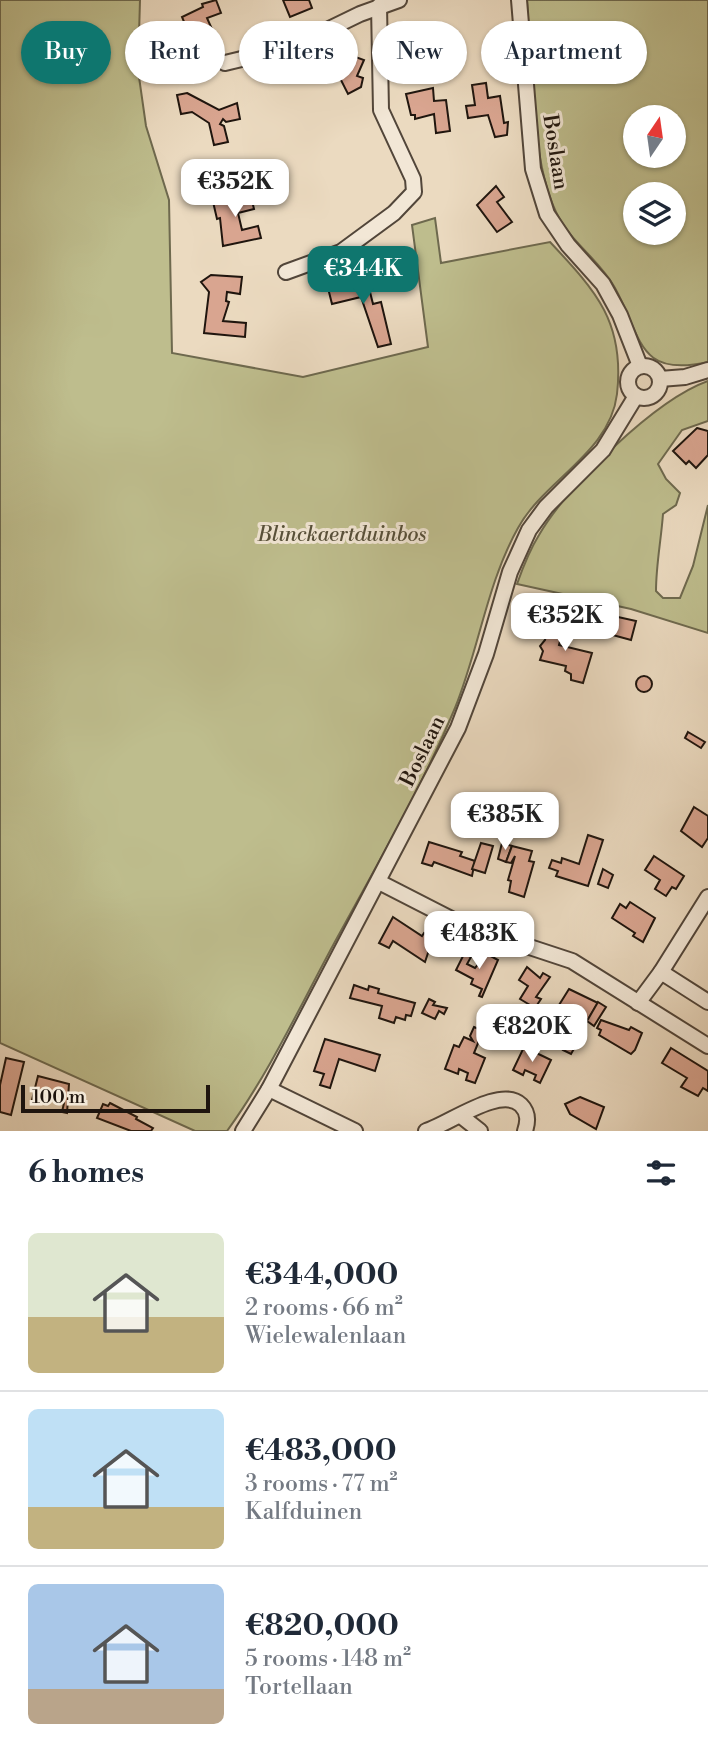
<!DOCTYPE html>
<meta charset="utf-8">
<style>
:root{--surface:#fff;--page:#f2f2f3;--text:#1f2937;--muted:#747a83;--line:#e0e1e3;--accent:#0f766e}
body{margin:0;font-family:"Libre Bodoni",serif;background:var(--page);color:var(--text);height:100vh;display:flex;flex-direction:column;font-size:26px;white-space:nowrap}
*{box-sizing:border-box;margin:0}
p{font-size:23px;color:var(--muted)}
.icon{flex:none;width:38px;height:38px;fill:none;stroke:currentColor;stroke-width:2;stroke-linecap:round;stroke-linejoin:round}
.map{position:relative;height:1131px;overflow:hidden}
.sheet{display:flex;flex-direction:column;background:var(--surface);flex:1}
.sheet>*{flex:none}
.hud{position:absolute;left:21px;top:21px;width:667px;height:63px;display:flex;gap:14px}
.needle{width:46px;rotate:13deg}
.fabs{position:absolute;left:623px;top:105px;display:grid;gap:14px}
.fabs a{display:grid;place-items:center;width:63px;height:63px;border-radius:50%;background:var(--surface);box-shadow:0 2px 5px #0004;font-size:35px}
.scale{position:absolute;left:21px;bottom:18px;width:189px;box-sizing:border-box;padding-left:7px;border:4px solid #1f150e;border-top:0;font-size:19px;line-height:24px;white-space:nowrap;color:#1f150e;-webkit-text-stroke:5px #f2e7d6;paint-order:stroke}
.price{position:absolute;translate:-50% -60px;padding:0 16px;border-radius:14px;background:#fff;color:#222;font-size:23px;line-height:46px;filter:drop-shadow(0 2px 4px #0008)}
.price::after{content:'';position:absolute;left:50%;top:42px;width:21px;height:16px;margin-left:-10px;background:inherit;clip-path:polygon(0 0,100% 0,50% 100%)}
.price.current{background:var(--accent);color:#fff}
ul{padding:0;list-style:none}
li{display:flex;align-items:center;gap:21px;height:175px;padding:0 28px}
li+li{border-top:2px solid var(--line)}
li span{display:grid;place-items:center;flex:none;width:196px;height:140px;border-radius:10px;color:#555}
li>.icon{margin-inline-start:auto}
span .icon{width:84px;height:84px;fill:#fffc;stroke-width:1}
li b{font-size:30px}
h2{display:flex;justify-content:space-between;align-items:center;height:84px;padding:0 28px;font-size:30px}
.tag{padding:0 24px;border-radius:32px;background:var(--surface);box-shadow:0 2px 5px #0004;font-size:24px;line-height:63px}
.tag.current{background:var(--accent);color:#fff}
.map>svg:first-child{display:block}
.green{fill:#bebd8d;stroke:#6e694e;stroke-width:2;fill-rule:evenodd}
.building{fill:#d9a590;stroke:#1f150e;stroke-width:2}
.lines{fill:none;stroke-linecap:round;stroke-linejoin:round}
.minor-casing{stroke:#52463a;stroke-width:18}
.minor{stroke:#f2e7d6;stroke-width:14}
.labels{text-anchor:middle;stroke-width:6;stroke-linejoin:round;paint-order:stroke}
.street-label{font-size:21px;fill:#1f150e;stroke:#f2e7d6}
.park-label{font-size:21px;font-style:italic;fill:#57503a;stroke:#f2e7d6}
</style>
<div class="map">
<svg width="708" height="1131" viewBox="0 0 708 1131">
<rect width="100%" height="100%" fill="#ebdac0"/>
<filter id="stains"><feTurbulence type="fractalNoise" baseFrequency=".00286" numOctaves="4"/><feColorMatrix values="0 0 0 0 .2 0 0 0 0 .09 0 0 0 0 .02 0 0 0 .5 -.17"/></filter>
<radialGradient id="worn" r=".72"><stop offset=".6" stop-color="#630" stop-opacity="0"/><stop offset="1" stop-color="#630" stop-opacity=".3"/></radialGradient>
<g class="green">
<path d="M0,0H140L138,70L146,126L169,200L172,353L303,377L428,347L412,225L435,218L441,263L550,242C597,292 625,323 617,394C610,453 544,480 518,528C487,583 479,649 455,708C422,787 378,863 337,938C302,1002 270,1072 227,1131H195L0,1043Z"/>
<path d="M527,0H708V362C637,378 642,337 615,288C599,259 570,242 556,212C531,161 531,59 527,0ZM635,117H674V156H635ZM635,194H674V233H635Z"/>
<path d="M708,381V421L682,430L658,464L666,479L680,493L676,505L663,514C661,541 656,565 656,591L663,598H680L693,566L708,505V633L631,609L517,584C523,567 529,551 539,535C567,486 655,400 708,381Z"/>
</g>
<g class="building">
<polygon points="216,0 221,13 207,18 216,38 198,46 191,28 187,29 182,17 203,7 202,4"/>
<polygon points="283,0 309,0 312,8 290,17"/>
<polygon points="323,53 348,61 350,55 364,60 357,76 363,78 361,87 348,94 341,80 313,71"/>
<polygon points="486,83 488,98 500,96 504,123 508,122 507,135 495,137 488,115 468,118 466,106 475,105 472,85"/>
<polygon points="433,88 434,101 446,100 450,131 436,133 434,114 415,119 415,115 411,115 406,94"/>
<polygon points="187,93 219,110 237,103 240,119 226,122 223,119 220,124 224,126 228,142 214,145 209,123 192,112 181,114 177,95"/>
<polygon points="248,184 254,209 238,213 242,230 258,226 261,238 223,246 220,218 217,219 211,193 217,192 220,203 245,198 242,186"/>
<polygon points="496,186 504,197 497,202 512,222 497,232 477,205"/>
<polygon points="211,275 242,277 240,294 227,292 226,301 229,302 223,321 246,323 245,337 204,333 209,292 201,282"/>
<polygon points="366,276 373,304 381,302 391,344 378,347 361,297 332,304 328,288 333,287 333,284"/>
<polygon points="697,428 708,431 708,455 696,468 689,461 686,464 673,451"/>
<polygon points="591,611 636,621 631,640 587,628"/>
<polygon points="550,620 568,624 565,638 561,637 559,645 592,653 583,683 571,680 571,674 565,671 566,666 540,660 543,651 540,646 545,640"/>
<circle cx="644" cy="684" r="8"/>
<polygon points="688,732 705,742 701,748 685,738"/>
<polygon points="470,799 489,807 483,827 459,819 465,802 468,804"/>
<polygon points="694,807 708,816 708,838 702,847 681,831"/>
<polygon points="588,835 603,840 588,886 556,876 558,871 549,868 552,860 561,863 562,858 579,864"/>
<polygon points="429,842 462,852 460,856 475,861 472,876 434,862 432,866 422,863"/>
<polygon points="481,843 493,846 485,873 472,869"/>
<polygon points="502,843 512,846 506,862 498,859"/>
<polygon points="512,846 532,851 529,861 534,862 524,897 509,892 511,881 508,880 515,856 511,863 506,862"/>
<polygon points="654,856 684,876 676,889 672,887 666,896 655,889 660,880 645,870"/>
<polygon points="603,869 613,875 608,888 598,884"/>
<polygon points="630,902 655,918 643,942 633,936 635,933 612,918 620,904 626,908"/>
<polygon points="393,917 422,936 424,933 433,938 425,962 393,941 389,948 379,943"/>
<polygon points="464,954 471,957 467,964 475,968 487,954 498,960 482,997 479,996 482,989 471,984 473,979 456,970"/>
<polygon points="527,967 540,978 543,973 550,977 536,997 541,999 535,1008 520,999 528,986 519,980"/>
<polygon points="354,985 368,990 369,986 379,989 378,993 415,1003 411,1016 406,1015 405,1020 396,1017 394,1023 379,1018 382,1006 350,998"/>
<polygon points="569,989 598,1003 580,1033 570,1027 579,1014 559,1005"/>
<polygon points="429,999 435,1002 433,1005 447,1008 444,1014 439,1011 435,1019 422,1013"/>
<polygon points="598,1002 606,1007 594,1026 587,1021"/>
<polygon points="601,1020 629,1030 631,1027 642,1033 635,1050 631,1054 599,1035 601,1030 597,1028"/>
<polygon points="474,1027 483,1031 474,1053 485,1058 475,1083 466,1080 468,1073 459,1069 458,1074 445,1069 454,1045 459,1047 464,1037 473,1041 470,1036"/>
<polygon points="571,1036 579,1040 571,1054 563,1050"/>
<polygon points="325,1039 380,1055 375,1071 339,1059 330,1088 320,1085 324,1074 314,1071"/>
<polygon points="524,1047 551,1060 540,1083 534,1080 536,1075 525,1070 523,1075 513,1070"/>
<polygon points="671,1048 708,1071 708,1091 703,1088 698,1096 681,1087 687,1078 662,1063"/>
<polygon points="6,1058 24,1062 11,1115 0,1112 0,1085"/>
<polygon points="38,1076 69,1084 67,1113 62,1112 64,1103 44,1098 43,1102 32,1100"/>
<polygon points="580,1097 604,1107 596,1129 570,1114 565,1104"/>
<polygon points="110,1103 137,1117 136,1119 153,1128 151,1131 131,1131 97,1118 103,1104 108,1106"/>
</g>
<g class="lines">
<g class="minor-casing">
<g id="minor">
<polyline points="519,0 533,169 547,214 568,245 603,284 620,315 640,366"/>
<polyline points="225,63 292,47 360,14 399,0"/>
<polyline points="286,272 341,252 394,213 414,192 413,179 381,110 379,6"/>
<circle cx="644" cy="382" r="16"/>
<polyline points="660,379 685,377 708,370"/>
<polyline points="379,882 463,925 572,961 708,1046"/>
<polyline points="661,972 708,897"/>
<polyline points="638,1003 661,972 708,1002"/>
<polyline points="269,1089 355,1131"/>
<polyline points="461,1116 480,1131"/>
<polyline points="243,1131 269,1089 458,728 486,654 510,572 529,530 546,507 603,450 636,396"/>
<path d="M426,1131C449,1124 501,1085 521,1105C529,1113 528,1122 525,1131"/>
</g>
</g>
<use href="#minor" class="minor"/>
</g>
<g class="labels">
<g class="street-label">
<text transform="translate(556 152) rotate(81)" y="7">Boslaan</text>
<text transform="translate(422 751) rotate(-64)" y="7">Boslaan</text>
</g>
<g class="park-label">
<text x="342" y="541">Blinckaertduinbos</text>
</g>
</g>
<rect width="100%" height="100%" filter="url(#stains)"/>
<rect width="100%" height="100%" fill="url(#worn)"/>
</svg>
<div class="fabs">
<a><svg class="needle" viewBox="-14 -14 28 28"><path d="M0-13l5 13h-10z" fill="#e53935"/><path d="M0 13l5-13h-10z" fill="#747a83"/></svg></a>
<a><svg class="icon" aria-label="layers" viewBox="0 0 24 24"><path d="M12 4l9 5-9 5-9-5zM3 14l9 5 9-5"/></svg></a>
</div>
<div class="scale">100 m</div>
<b class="price" style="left:235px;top:219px">€352K</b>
<b class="price current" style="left:363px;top:306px">€344K</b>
<b class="price" style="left:565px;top:653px">€352K</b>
<b class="price" style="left:505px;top:852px">€385K</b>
<b class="price" style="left:479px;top:971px">€483K</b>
<b class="price" style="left:532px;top:1064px">€820K</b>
<div class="hud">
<a class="tag current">Buy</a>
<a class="tag">Rent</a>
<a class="tag">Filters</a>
<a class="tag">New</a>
<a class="tag">Apartment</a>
</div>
</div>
<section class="sheet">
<h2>6 homes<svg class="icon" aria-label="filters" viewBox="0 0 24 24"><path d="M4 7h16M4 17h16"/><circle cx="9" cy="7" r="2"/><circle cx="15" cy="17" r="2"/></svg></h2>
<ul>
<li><span style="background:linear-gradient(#dfe7d0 60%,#c2b280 0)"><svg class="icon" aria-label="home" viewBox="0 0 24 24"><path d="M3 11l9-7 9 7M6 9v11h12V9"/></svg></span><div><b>€344,000</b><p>2 rooms · 66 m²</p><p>Wielewalenlaan</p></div></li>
<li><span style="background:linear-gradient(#bfe0f5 70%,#c2b280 0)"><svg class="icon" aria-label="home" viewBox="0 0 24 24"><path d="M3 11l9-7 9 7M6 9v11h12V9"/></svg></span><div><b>€483,000</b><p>3 rooms · 77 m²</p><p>Kalfduinen</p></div></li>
<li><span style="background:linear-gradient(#a9c7e8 75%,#b9a48a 0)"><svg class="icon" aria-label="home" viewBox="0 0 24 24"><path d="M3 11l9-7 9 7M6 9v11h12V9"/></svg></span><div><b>€820,000</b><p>5 rooms · 148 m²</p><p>Tortellaan</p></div></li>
</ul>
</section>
